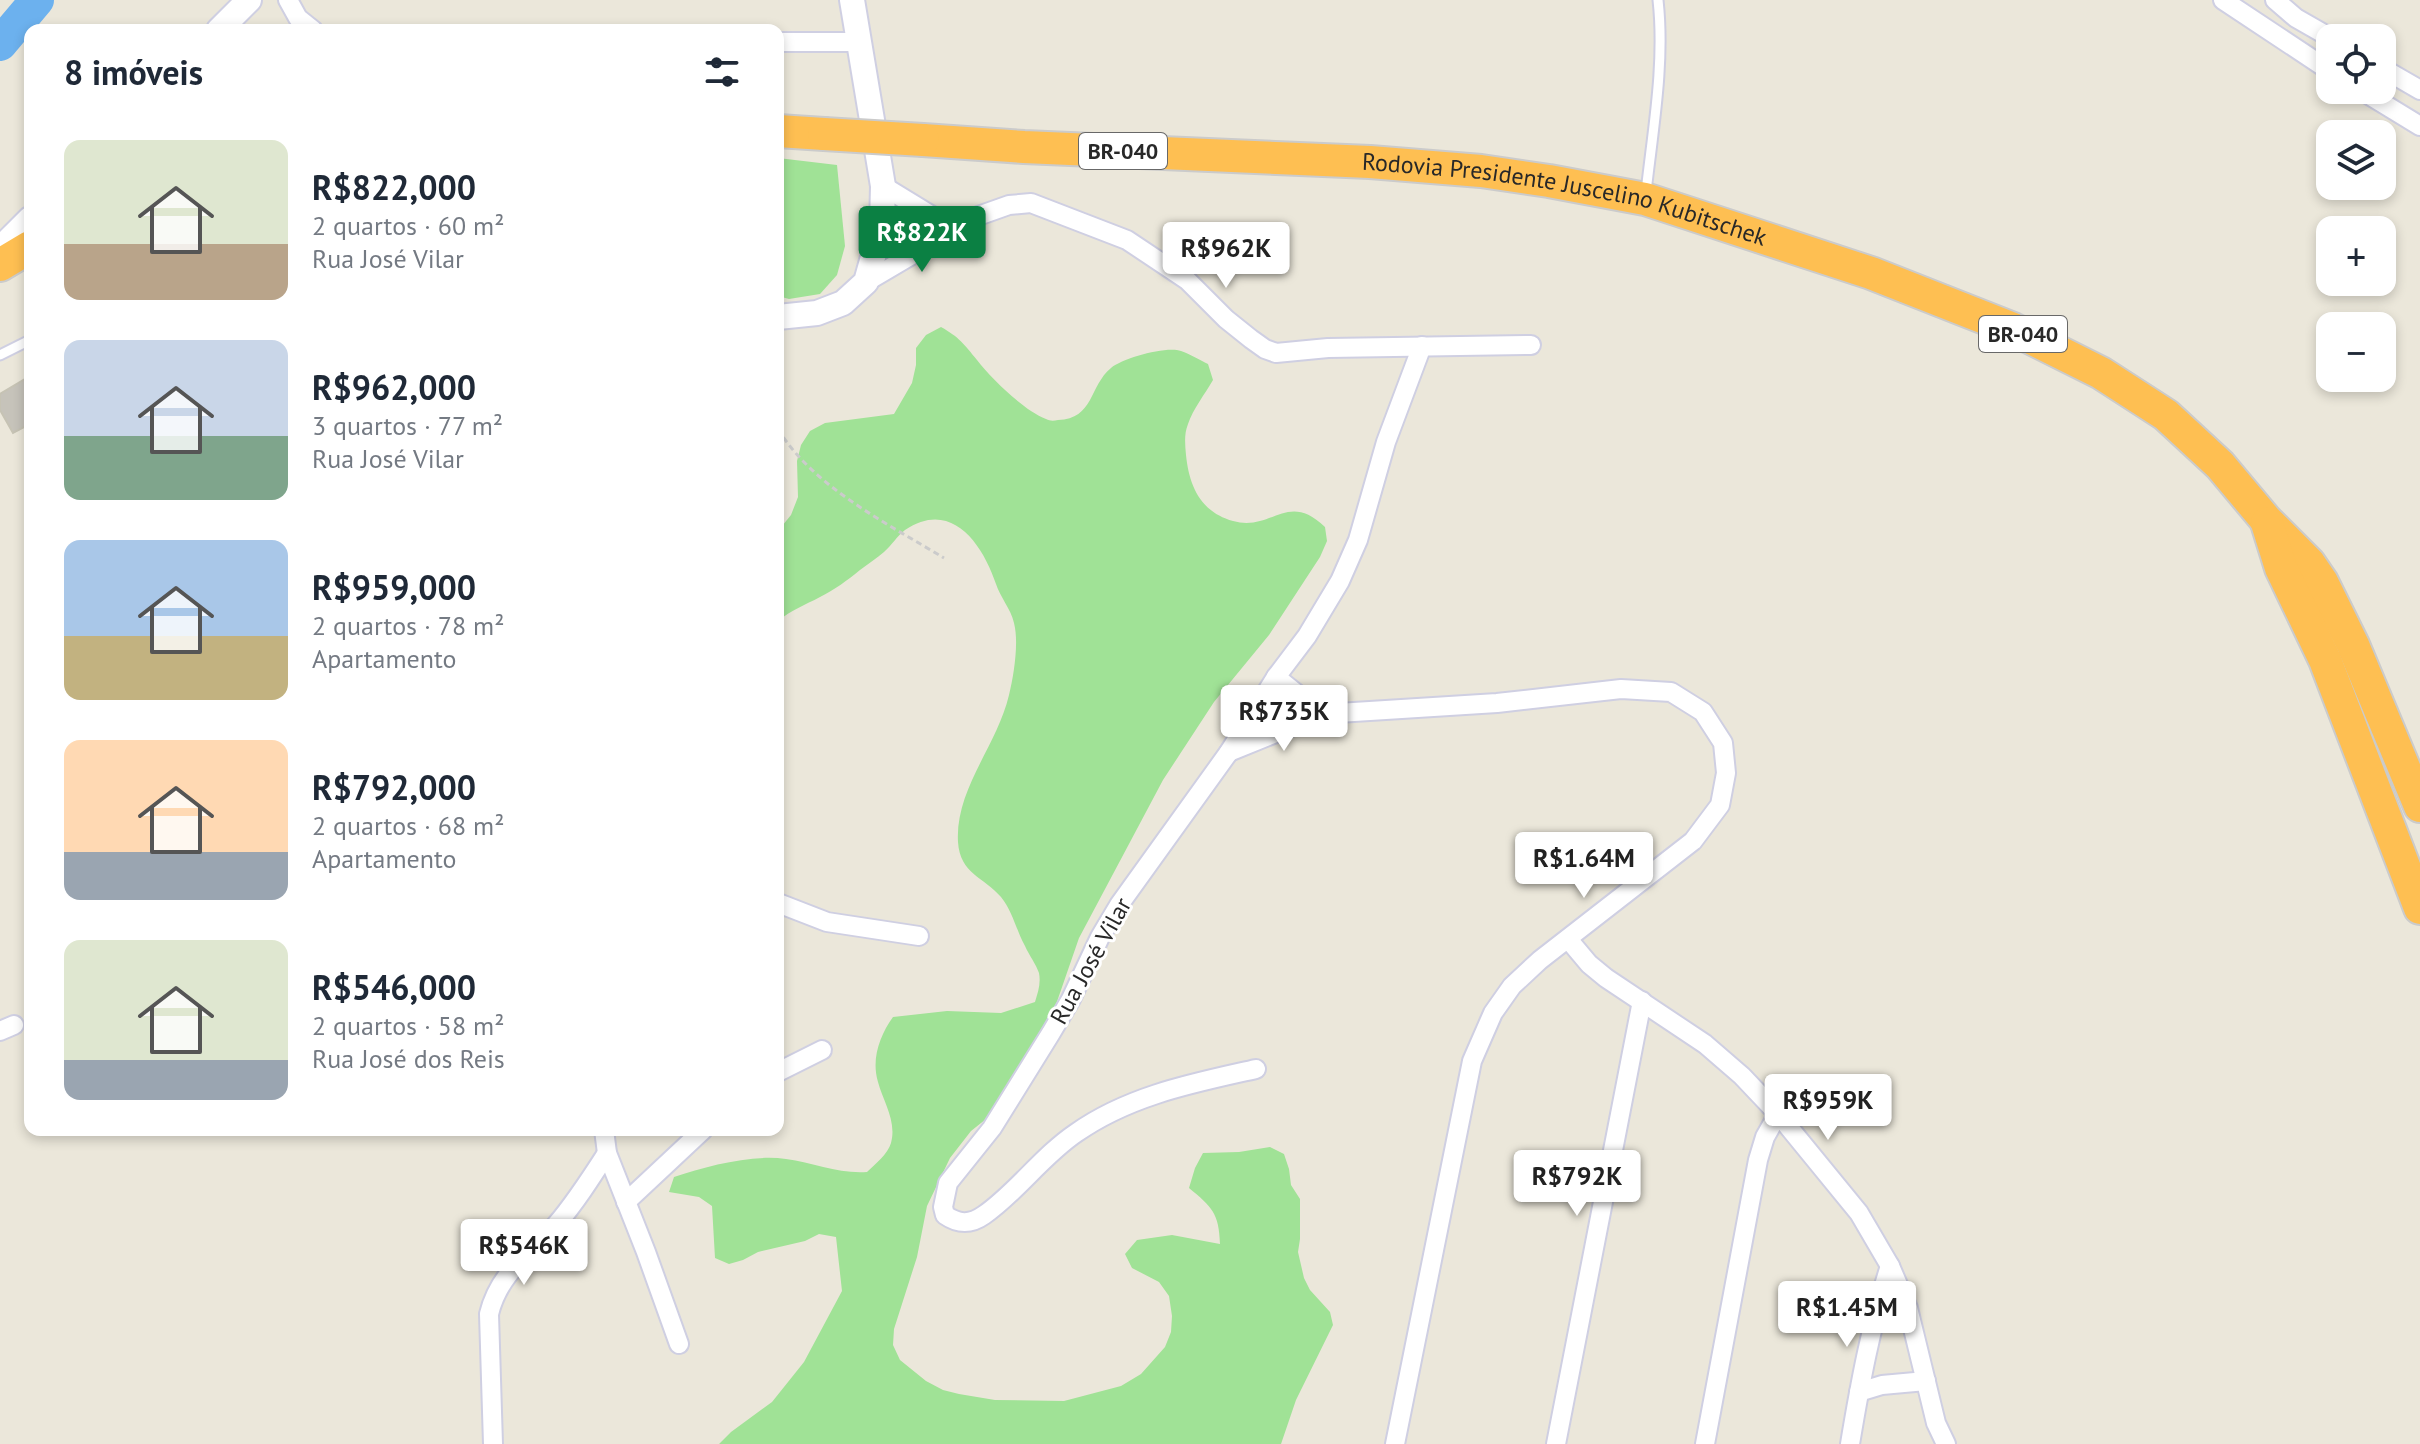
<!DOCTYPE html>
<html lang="pt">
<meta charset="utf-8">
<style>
:root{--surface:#fff;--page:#f2f2f3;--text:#1f2937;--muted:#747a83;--accent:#0b8043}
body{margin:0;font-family:"PT Sans",sans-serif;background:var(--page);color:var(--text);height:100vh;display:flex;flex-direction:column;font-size:30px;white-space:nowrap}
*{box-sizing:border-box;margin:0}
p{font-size:26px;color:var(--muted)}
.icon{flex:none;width:44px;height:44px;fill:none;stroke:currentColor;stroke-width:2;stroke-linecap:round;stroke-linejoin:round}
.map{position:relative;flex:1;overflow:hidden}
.sheet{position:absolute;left:24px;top:24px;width:760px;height:1112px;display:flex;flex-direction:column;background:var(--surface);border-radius:16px;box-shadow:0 4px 12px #0003}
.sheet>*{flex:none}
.controls{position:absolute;left:2316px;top:24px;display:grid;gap:16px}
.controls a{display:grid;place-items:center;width:80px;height:80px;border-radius:16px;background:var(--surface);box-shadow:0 4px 12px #0003;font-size:40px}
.price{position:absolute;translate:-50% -68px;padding:0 18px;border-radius:8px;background:#fff;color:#222;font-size:26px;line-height:52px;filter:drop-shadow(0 2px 4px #0008)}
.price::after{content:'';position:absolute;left:50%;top:48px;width:24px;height:18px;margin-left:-12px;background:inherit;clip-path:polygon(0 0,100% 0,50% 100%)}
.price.selected{background:var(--accent);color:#fff}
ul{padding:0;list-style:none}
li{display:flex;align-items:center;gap:24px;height:200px;padding:0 40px}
li span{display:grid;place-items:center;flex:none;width:224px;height:160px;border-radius:16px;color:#555}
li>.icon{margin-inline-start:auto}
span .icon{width:96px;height:96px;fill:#fffc;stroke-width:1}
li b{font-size:34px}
h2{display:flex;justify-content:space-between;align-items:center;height:96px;padding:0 40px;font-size:34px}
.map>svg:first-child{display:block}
.green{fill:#a0e296}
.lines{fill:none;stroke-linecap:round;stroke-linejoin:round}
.river{stroke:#6cb1ee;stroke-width:34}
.building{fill:#c6c3ba;stroke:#c6c3b4;stroke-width:2}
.lane-casing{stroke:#cfcfe2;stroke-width:13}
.street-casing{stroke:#cfcfe2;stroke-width:22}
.secondary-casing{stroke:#cfcfe2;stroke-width:28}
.highway-casing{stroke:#cbcbcb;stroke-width:36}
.path{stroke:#cbcbcb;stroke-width:3;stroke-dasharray:6 4;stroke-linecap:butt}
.lane{stroke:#fff;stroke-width:9}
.street{stroke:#fff;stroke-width:18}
.secondary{stroke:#fff;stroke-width:24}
.highway{stroke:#febf52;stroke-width:32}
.highway-bridge-casing{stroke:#cbcbcb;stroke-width:36;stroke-linecap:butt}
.highway-bridge{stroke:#febf52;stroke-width:32}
.labels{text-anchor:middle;stroke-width:6;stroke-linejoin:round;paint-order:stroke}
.shield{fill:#fff;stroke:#686868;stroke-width:2}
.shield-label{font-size:22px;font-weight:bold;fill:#282828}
.street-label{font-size:24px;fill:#282828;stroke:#fff}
</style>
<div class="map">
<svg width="2420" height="1444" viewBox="0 0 2420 1444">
<rect width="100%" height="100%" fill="#ebe7da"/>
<g class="green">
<polygon points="778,158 837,165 845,246 837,275 820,294 789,299 778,296"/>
<path d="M941,327C959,337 964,344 977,360C992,379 1023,410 1046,419C1050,421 1053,421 1058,420C1094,419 1089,386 1111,368C1123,358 1166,346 1181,351C1190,354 1200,360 1208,364L1213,380C1205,394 1193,409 1188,424C1184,434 1185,444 1186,455C1189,485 1200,512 1233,521C1272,532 1287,490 1325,527L1327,541L1320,557L1269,635L1214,702L1163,780L1079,938L1052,1016L1028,1060L986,1119L971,1131L950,1158L927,1206L917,1257L894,1329L893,1345L900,1360L926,1381L943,1390L959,1394L995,1400L1064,1401L1121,1386L1141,1374L1165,1347L1171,1332L1172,1316L1169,1296L1159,1282L1132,1268L1125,1254L1137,1240L1172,1235L1220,1244C1219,1213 1212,1207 1189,1188L1195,1168L1203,1153L1239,1152L1270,1147L1284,1154L1289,1169L1291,1185L1300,1199V1239L1298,1252L1304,1278L1310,1290L1330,1312L1333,1325L1296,1400L1281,1444H719L731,1432L772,1402L804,1362L842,1291L836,1237L819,1234L805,1241L758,1252L743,1260L729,1264L715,1258L712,1206L699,1197L669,1192L674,1177C707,1166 752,1154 786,1159C814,1163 839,1174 867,1172C875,1164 888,1154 891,1143C897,1121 883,1101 878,1082C871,1059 880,1035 893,1017L947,1011L1001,1013L1035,1002C1038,992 1041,984 1039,973C1036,964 1029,955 1025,946C1016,930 1013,912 1001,897C984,877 960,874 958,842C955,789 997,746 1009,695C1014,675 1019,642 1014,623C1011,609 1000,597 996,584C983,545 952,498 905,530C897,536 892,545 884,552C877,558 868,564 860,570C848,580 834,590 820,597C805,605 791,610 778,621V531L791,515L798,497L797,461L801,445L810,431L825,423L894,414L912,383L916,365V348L926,335Z"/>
</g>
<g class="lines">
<polyline class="river" points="0,44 37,0"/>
</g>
<polygon class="building" points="30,376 30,424 13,433 0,410 0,394"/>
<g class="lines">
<g class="lane-casing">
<g id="lane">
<path d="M1646,192C1653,129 1665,63 1658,0"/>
<polyline points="0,355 30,340"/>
</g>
</g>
<g class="street-casing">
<g id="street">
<polyline points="288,0 298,18 313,30"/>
<polyline points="2223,0 2330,71"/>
<polyline points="2275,0 2296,18 2331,38"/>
<polyline points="778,42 858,42"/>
<polyline points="2382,68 2420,90"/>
<polyline points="2361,90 2420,126"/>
<polyline points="883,186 955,230"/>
<polyline points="866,282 978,216 1009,205 1031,203 1127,240 1187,280 1226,319 1251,339 1265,349 1276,353 1328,348 1531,345"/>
<polyline points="1276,677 1322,714"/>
<polyline points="1229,752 1322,714 1497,703 1621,689 1671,692 1703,712 1723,743 1726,773 1720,805 1693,841 1540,960 1512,986 1493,1013 1472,1061 1395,1444"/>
<polyline points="778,903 827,922 919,936"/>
<polyline points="1568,939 1589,964 1606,978 1705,1044 1742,1076 1778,1114 1859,1213 1890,1266 1908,1308 1936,1423 1946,1444"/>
<polyline points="0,1031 14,1025"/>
<path d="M1256,1069C1194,1083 1130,1095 1076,1133C1042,1156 1016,1193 984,1215C970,1225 958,1224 945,1215L943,1207L948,1183L992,1128L1051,1033L1071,999L1100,937L1119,905L1229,752L1276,677L1307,636L1340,581L1358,540L1386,442L1422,346"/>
<polyline points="778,1072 822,1050"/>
<polyline points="604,1130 607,1153 646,1252 679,1344"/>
<polyline points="626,1202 703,1130"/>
<polyline points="1859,1392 1882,1385 1926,1381"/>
<path d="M493,1444L489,1314C499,1273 529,1254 556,1225C575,1203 591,1178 607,1153"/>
<polyline points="1556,1444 1642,1001"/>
<polyline points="1705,1444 1758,1160 1765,1137 1778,1114"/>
<path d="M1850,1444C1860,1384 1871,1324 1890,1266"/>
</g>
</g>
<g class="secondary-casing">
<g id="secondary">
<polyline points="219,30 249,0"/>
<polyline points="0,249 30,219"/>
<polyline points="778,317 817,313 843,303 866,282 882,225 883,186 852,0"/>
</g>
</g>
<g class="highway-casing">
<g id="highway">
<polyline points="778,131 824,134"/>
<path id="s1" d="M923,140L1024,147L1370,162L1481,171L1549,181L1645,199L1871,273L2013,329L2101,373L2166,415L2220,465L2266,520L2309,563L2322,582L2353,645L2420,806"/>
<polyline points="0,265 30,247"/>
<polyline points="2267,523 2281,568 2325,660 2420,908"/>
</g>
</g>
<path class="path" d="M778,429C813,487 888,524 944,558"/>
<use href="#lane" class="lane"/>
<use href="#street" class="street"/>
<use href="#secondary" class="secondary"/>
<use href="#highway" class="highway"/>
<g class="highway-bridge-casing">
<polyline id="highway-bridge" points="824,134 923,140"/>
</g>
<use href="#highway-bridge" class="highway-bridge"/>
</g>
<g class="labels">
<g class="shield">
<rect x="1079" y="133" width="88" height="36" rx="6"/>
<rect x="1979" y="316" width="88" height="36" rx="6"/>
</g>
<g class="shield-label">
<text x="1123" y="159">BR-040</text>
<text x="2023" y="342">BR-040</text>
</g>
<g class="street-label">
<text dy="8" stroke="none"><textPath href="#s1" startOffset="646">Rodovia Presidente Juscelino Kubitschek</textPath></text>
<text transform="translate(1091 961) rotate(-61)" y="8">Rua José Vilar</text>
</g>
</g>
</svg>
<div class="controls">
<a><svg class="icon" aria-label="locate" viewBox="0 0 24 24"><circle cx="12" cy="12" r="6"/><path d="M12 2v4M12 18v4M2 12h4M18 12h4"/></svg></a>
<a><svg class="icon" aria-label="layers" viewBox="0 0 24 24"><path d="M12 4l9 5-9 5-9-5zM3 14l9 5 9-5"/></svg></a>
<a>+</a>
<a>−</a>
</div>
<b class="price selected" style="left:922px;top:274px">R$822K</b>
<b class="price" style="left:1226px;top:290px">R$962K</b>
<b class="price" style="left:1284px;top:753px">R$735K</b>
<b class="price" style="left:1584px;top:900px">R$1.64M</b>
<b class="price" style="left:1828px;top:1142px">R$959K</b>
<b class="price" style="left:1577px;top:1218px">R$792K</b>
<b class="price" style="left:524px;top:1287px">R$546K</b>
<b class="price" style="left:1847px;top:1349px">R$1.45M</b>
<section class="sheet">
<h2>8 imóveis<svg class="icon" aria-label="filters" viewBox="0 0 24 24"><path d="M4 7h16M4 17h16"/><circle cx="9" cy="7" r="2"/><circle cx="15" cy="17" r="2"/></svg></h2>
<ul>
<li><span style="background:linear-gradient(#dfe7d0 65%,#b9a48a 0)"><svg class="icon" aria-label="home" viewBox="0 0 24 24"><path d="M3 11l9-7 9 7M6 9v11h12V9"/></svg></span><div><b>R$822,000</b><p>2 quartos · 60 m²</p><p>Rua José Vilar</p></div></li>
<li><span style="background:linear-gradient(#c9d6e8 60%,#7fa58c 0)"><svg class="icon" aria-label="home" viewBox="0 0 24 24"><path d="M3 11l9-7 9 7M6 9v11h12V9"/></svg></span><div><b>R$962,000</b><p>3 quartos · 77 m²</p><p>Rua José Vilar</p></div></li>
<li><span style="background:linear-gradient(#a9c7e8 60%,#c2b280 0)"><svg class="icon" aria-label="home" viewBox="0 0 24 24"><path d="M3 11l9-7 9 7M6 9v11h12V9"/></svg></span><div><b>R$959,000</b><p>2 quartos · 78 m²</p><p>Apartamento</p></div></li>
<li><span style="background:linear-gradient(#ffd9b3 70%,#9aa5b1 0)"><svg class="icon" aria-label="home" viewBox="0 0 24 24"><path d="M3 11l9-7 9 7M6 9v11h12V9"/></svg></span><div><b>R$792,000</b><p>2 quartos · 68 m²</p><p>Apartamento</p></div></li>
<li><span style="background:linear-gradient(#dfe7d0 75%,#9aa5b1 0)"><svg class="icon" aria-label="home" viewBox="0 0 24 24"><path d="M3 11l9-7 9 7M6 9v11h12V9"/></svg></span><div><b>R$546,000</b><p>2 quartos · 58 m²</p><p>Rua José dos Reis</p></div></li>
</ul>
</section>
</div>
